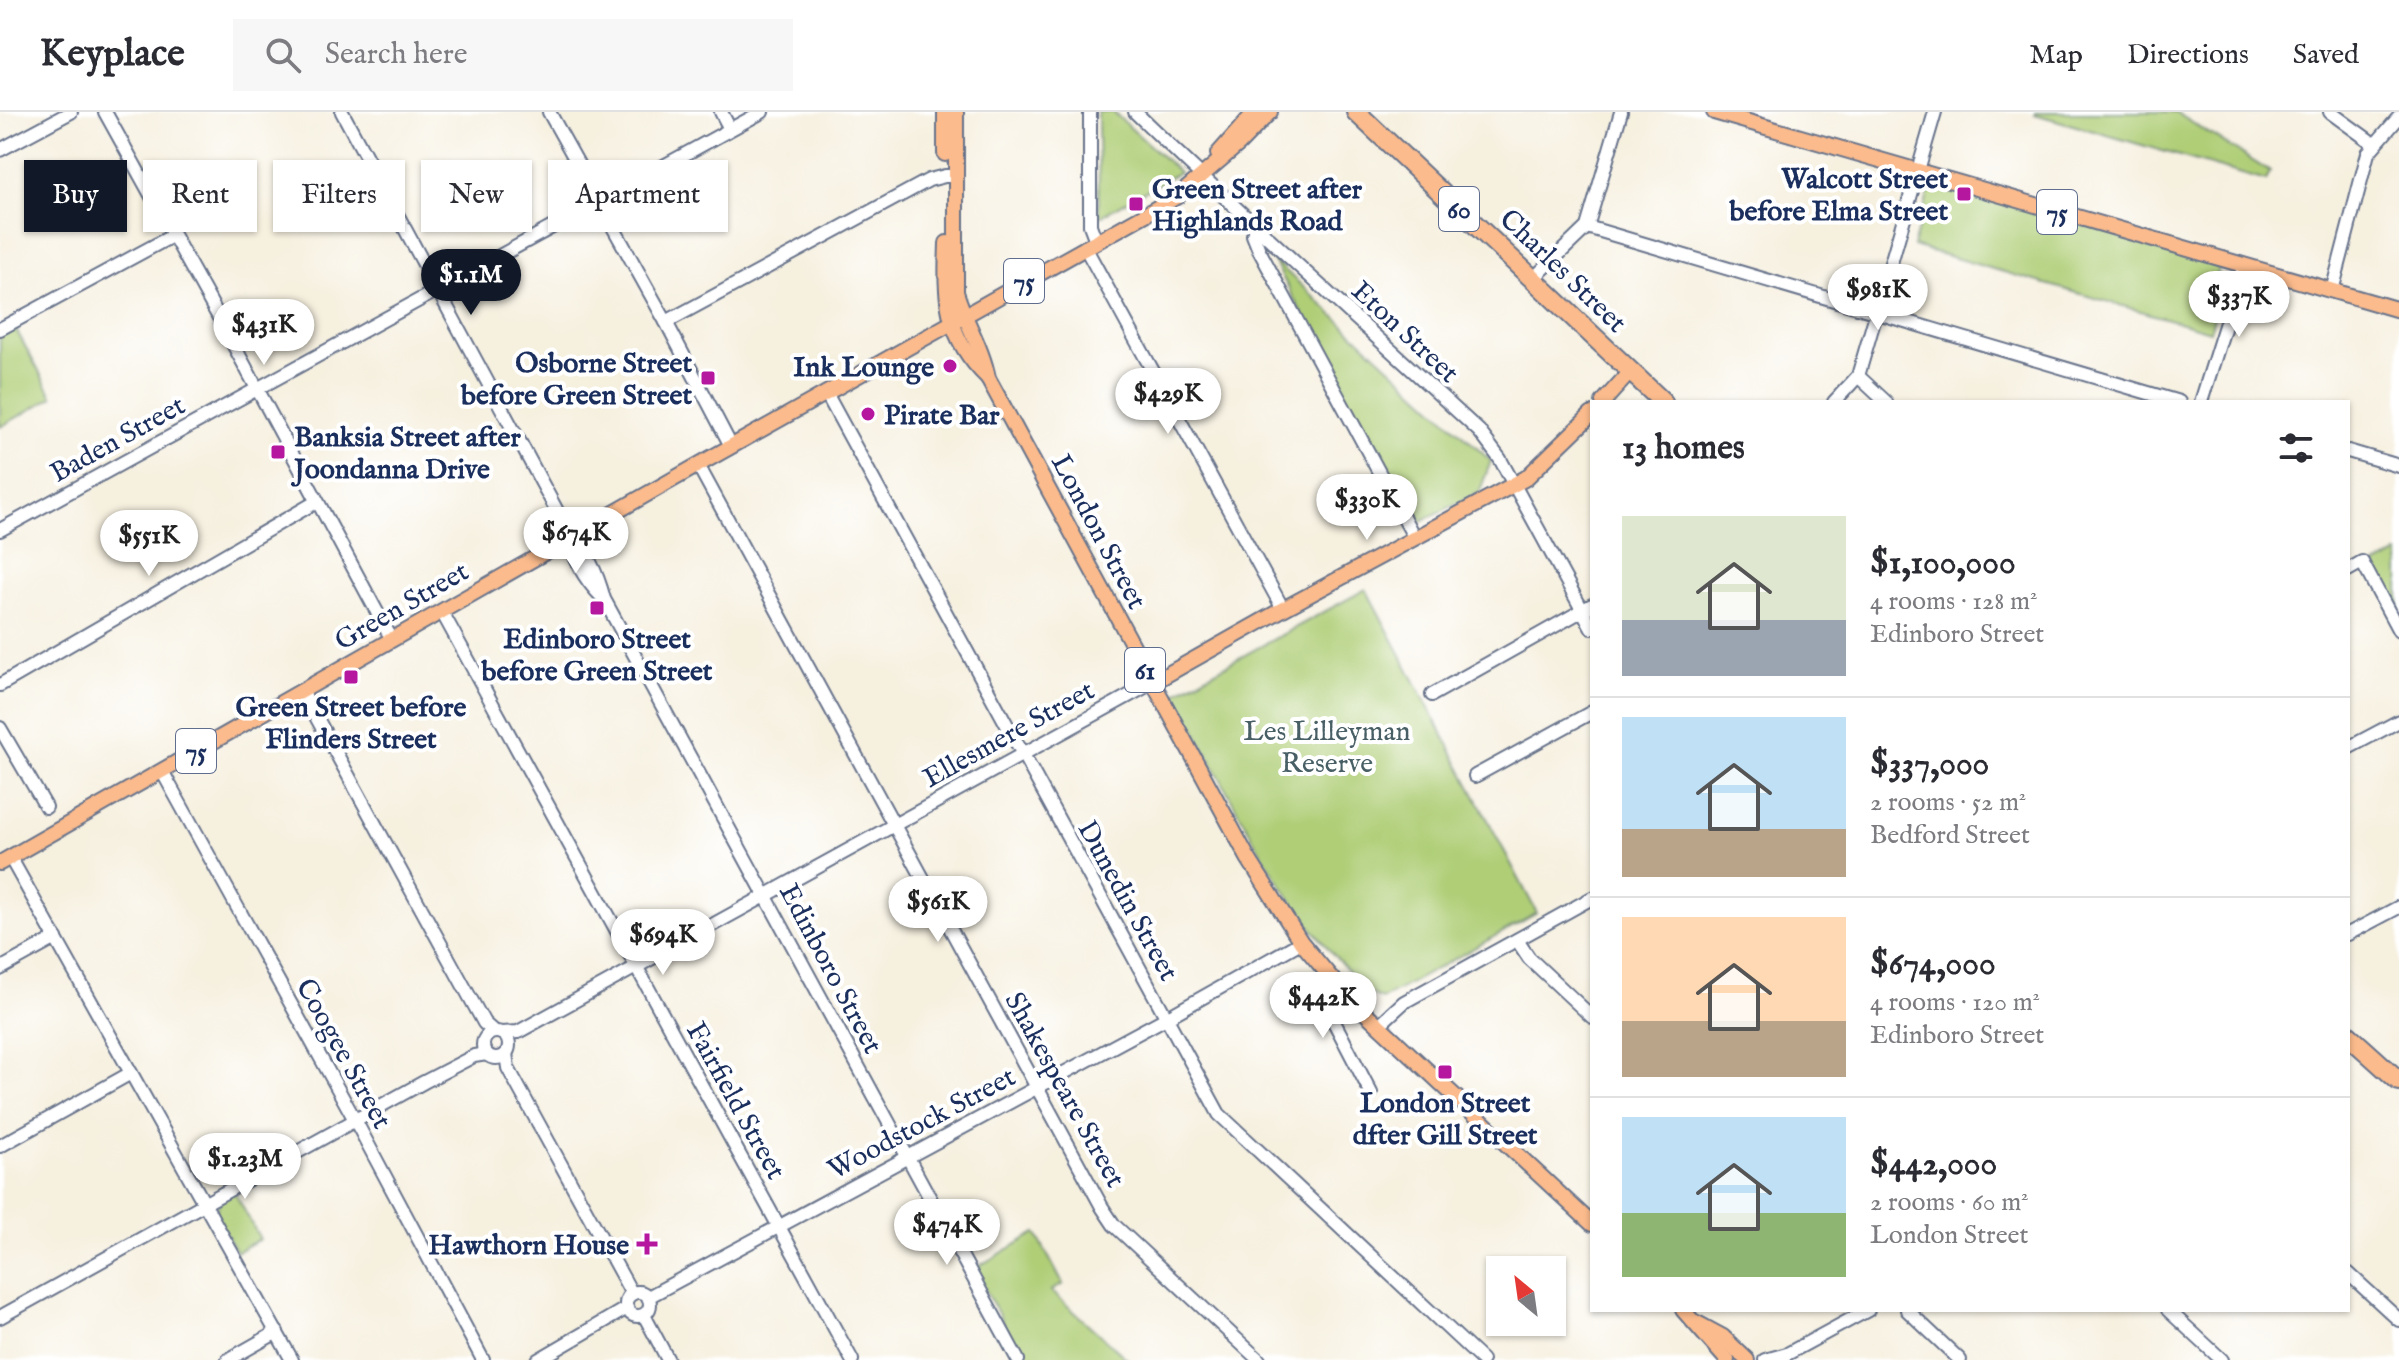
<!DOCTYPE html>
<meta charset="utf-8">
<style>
:root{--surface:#fff;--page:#f7f7f7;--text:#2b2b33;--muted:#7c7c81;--line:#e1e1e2;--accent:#111827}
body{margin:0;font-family:"IM FELL English",serif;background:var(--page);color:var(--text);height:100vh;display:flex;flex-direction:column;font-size:30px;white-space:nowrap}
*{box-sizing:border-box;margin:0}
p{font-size:26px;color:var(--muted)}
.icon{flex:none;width:44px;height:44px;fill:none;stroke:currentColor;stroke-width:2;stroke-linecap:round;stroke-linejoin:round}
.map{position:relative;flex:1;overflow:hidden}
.panel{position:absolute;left:1590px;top:288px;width:760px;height:912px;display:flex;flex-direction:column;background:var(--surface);border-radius:0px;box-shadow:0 2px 6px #0004}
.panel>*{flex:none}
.top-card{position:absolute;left:24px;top:48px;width:760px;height:72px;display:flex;gap:16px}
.needle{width:52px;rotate:331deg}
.controls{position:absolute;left:1486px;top:1144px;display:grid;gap:16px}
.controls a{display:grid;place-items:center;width:80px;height:80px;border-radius:0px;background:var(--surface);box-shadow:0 2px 6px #0004;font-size:40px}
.price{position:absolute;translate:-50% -68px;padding:0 18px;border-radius:28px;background:#fff;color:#222;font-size:26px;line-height:52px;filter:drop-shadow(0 2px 4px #0008)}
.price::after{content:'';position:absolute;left:50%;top:48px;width:24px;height:18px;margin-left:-12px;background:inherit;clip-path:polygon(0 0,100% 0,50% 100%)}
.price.on{background:var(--accent);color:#fff}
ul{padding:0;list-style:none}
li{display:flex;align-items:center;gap:24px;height:200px;padding:0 32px}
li+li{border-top:2px solid var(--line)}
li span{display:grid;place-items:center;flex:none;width:224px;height:160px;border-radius:0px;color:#555}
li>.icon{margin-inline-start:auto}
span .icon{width:96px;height:96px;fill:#fffc;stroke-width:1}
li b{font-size:34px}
h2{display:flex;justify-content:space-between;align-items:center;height:96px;padding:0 32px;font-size:34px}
.chip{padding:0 28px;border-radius:0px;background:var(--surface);box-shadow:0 2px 6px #0004;font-size:28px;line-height:72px}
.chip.on{background:var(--accent);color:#fff}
header{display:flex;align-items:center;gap:48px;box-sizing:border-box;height:112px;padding:0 40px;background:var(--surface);border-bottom:2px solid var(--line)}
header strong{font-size:38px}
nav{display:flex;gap:44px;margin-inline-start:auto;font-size:28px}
.search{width:560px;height:72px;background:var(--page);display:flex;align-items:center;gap:20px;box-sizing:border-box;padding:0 28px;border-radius:0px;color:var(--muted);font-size:30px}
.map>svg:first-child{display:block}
.green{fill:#afce76;stroke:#657e6a;stroke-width:2}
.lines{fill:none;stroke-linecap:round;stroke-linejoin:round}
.minor-casing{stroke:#68738b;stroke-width:16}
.major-casing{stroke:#68738b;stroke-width:18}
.highway-casing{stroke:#68738b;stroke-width:22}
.minor{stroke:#fff;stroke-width:12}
.major{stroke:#fbbb8c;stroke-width:14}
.highway{stroke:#fbbb8c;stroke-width:18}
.poi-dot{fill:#b5179e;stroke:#fff;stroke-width:3}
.labels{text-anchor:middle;stroke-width:8;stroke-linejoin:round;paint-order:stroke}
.shield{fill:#fff;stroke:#5f6d8e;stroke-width:2}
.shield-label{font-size:26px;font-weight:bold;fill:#1b2f5e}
.poi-label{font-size:28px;font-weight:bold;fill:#1b2f5e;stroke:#fff;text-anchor:end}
.street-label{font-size:28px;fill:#1b2f5e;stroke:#fff}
.park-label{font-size:28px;fill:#475f65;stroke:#fff}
</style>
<header>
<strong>Keyplace</strong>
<div class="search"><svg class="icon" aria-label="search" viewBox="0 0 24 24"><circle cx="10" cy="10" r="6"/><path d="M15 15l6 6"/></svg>Search here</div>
<nav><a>Map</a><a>Directions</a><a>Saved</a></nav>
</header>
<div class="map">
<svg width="2399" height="1248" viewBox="0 0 2399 1248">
<rect width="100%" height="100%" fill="#fff"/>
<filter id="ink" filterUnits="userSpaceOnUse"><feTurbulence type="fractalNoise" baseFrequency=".0125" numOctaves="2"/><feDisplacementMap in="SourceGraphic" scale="16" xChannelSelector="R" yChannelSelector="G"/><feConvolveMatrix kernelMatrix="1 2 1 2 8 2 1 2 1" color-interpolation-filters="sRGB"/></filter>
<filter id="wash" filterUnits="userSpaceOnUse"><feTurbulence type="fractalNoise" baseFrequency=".006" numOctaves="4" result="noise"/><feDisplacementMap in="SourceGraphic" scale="32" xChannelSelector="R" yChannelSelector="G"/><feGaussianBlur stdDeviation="1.8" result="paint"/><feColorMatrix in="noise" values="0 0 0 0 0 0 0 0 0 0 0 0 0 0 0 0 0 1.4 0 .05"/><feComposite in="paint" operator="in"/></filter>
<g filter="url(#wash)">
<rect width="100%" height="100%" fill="#f6f0df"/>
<g class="green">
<polygon points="1098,0 1113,0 1179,60 1099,105"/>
<polygon points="2036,0 2175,0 2270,60 2266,69 2035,2"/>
<polygon points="1933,66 2221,149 2217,163 2223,175 2210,219 1913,134"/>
<polygon points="1273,147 1491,349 1479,381 1413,413"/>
<polygon points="14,214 53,285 0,315 0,222"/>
<polygon points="2399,441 2399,498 2375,454"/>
<path d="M1366,477L1537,801L1382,887C1364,880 1354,865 1341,851C1270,774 1225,672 1175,581Z"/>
<polygon points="234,1079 260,1127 236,1140 215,1101 220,1089"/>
<polygon points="1036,1121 1063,1172 1051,1179 1127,1247 1023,1248 974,1157"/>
</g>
</g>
<g filter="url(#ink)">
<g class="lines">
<g class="minor-casing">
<g id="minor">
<polyline points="105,0 217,202 392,528"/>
<path d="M342,0L571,425C589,441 598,464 604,487L1018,1248"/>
<polyline points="549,0 666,210 731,334"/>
<polyline points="721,0 730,17"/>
<polyline points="1090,0 1090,113 1096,129"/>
<path d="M1135,0C1247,109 1364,213 1479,319L1500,347L1592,516"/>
<polyline points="2330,0 2374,32"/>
<polyline points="0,38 71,0"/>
<polyline points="1257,113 1253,123 1259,138 1414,425"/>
<polyline points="1587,115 2179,290"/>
<polyline points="1085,135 1283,497"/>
<polyline points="1534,166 1587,115 1621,0"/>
<polyline points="2332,179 2368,41 2399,5"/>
<polyline points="666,210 929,68 945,64 954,64"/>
<polyline points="0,217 172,124"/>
<polyline points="1858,264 1886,290"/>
<polyline points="826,281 1219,1002 1482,1248"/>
<polyline points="1834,290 1858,264 1935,0"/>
<polyline points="2201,290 2244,153"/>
<polyline points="2348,339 2399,354"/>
<polyline points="698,353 1102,1095 1114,1113 1259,1248"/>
<polyline points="0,418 762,0"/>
<path d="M571,425C573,448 586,469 602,485"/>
<polyline points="2348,458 2362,450 2399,519"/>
<polyline points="442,500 852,1248"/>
<polyline points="0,573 316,390"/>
<polyline points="302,579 484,911 494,920"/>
<polyline points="1432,583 1592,493"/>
<polyline points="0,616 46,695"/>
<polyline points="2348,636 2399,609"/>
<polyline points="162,659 355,1008 483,1248"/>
<polyline points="1475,664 1592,600"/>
<polyline points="10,745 292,1248"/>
<polyline points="2348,822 2399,795"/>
<polyline points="1517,828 1529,846 1592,905"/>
<polyline points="0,857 56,826"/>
<polyline points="1343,880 1331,894 1330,902 1371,981"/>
<polyline points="1379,913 1404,890 1592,786"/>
<circle cx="496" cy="933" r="13"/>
<polyline points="501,921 518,920 1152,571"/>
<polyline points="506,941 508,956 632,1182"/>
<polyline points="0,1034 131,961"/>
<polyline points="2348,1161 2399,1208"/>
<circle cx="638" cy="1192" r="12"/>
<polyline points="648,1185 1166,906 1301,830"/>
<polyline points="1907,1198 1960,1248"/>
<polyline points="2168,1198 2222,1248"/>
<polyline points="644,1203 668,1248"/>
<polyline points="0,1205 424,970 474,944 487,942"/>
<polyline points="228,1248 277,1220"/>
<polyline points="538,1248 627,1196"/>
<polyline points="1765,1248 1787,1242 1868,1198"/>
</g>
</g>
<g class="major-casing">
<g id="major">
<path d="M956,0V180C965,210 982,235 988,266L1248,746L1301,830L1343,880L1592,1112"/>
<polyline points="1714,0 2399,198"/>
<polyline points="945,42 945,0"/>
<polyline points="1218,42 1255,0"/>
<path d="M947,131C945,186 945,225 988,266"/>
<polyline points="1603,290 1630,260"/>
<polyline points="1152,571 1283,497 1526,366 1592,302"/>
<polyline points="0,751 707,348 1178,84 1239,32 1270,0"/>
<polyline points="1683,1198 1727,1248"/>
<polyline points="1697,1211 1723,1225 1747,1248"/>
</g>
</g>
<g class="highway-casing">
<g id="highway">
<polyline points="1356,0 1663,290"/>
<polyline points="2348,923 2399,969"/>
</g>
</g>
<use href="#minor" class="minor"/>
<use href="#major" class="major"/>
<use href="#highway" class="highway"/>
</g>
</g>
<g class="poi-dot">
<rect x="1956" y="74" width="16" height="16" rx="4"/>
<rect x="1128" y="84" width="16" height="16" rx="4"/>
<circle cx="950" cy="254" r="8"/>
<rect x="700" y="258" width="16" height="16" rx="4"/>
<circle cx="868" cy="302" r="8"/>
<rect x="270" y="332" width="16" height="16" rx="4"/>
<rect x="589" y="488" width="16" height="16" rx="4"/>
<rect x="343" y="557" width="16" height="16" rx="4"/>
<rect x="1437" y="952" width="16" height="16" rx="4"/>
<path d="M643 1120h8v8h8v8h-8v8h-8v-8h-8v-8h8z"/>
</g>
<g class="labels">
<g class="shield">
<rect x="1439" y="75" width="40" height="44" rx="6"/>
<rect x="2037" y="78" width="40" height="44" rx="6"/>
<rect x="1004" y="147" width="40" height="44" rx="6"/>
<rect x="1125" y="536" width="40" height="44" rx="6"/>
<rect x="176" y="617" width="40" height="44" rx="6"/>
</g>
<g class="shield-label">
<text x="1459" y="106">60</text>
<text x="2057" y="109">75</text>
<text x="1024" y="178">75</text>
<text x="1145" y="567">61</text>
<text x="196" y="648">75</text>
</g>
<g class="poi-label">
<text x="1948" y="76">Walcott Street<tspan x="1948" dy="32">before Elma Street</tspan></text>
<text x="1152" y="86" text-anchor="start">Green Street after<tspan x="1152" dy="32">Highlands Road</tspan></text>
<text x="692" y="260">Osborne Street<tspan x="692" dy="32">before Green Street</tspan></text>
<text x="934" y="264">Ink Lounge</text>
<text x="884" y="312" text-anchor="start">Pirate Bar</text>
<text x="294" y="334" text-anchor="start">Banksia Street after<tspan x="294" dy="32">Joondanna Drive</tspan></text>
<text x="597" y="536" text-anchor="middle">Edinboro Street<tspan x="597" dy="32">before Green Street</tspan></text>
<text x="351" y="604" text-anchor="middle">Green Street before<tspan x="351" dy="32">Flinders Street</tspan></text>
<text x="1445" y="1000" text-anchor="middle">London Street<tspan x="1445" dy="32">dfter Gill Street</tspan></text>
<text x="629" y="1142">Hawthorn House</text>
</g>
<g class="street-label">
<text transform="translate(1564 158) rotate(44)" y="10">Charles Street</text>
<text transform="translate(1406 219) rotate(43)" y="10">Eton Street</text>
<text transform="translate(117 326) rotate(-29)" y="10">Baden Street</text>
<text transform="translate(1100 419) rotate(62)" y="10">London Street</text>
<text transform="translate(401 493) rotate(-30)" y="10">Green Street</text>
<text transform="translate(1008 621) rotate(-29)" y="10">Ellesmere Street</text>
<text transform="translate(1129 788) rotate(61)" y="10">Dunedin Street</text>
<text transform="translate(832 856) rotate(62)" y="10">Edinboro Street</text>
<text transform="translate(345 941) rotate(61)" y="10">Coogee Street</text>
<text transform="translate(1066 977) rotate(61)" y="10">Shakespeare Street</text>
<text transform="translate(737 988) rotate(61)" y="10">Fairfield Street</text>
<text transform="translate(921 1010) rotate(-28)" y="10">Woodstock Street</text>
</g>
<g class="park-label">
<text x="1327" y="628">Les Lilleyman<tspan x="1327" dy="32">Reserve</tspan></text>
</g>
</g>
</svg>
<div class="controls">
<a><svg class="needle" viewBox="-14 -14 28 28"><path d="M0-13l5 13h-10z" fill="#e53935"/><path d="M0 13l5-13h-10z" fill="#7c7c81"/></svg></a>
</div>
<b class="price on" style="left:471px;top:205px">$1.1M</b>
<b class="price" style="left:1878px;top:220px">$981K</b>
<b class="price" style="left:2239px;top:227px">$337K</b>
<b class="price" style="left:264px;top:255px">$431K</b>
<b class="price" style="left:1168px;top:324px">$429K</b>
<b class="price" style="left:1367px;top:430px">$330K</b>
<b class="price" style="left:576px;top:463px">$674K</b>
<b class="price" style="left:149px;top:466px">$551K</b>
<b class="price" style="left:938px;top:832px">$561K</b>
<b class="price" style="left:663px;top:865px">$694K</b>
<b class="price" style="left:1323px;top:928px">$442K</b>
<b class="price" style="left:245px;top:1089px">$1.23M</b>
<b class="price" style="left:947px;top:1155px">$474K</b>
<div class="top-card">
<a class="chip on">Buy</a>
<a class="chip">Rent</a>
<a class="chip">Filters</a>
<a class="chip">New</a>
<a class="chip">Apartment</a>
</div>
<section class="panel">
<h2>13 homes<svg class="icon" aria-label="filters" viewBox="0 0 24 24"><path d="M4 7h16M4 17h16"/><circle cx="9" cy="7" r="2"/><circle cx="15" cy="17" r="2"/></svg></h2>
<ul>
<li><span style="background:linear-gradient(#dfe7d0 65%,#9aa5b1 0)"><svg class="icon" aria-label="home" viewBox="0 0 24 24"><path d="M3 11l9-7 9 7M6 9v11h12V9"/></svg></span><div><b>$1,100,000</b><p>4 rooms · 128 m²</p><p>Edinboro Street</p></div></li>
<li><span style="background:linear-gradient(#bfe0f5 70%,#b9a48a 0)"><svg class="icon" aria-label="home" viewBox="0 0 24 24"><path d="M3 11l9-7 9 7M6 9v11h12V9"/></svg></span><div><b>$337,000</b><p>2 rooms · 52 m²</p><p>Bedford Street</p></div></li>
<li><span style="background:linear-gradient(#ffd9b3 65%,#b9a48a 0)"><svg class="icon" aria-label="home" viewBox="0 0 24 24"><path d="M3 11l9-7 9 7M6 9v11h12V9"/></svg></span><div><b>$674,000</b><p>4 rooms · 120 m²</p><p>Edinboro Street</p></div></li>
<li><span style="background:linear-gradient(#bfe0f5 60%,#8fb573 0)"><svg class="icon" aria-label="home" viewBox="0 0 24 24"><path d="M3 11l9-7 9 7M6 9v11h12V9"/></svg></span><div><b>$442,000</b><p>2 rooms · 60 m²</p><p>London Street</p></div></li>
</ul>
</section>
</div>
